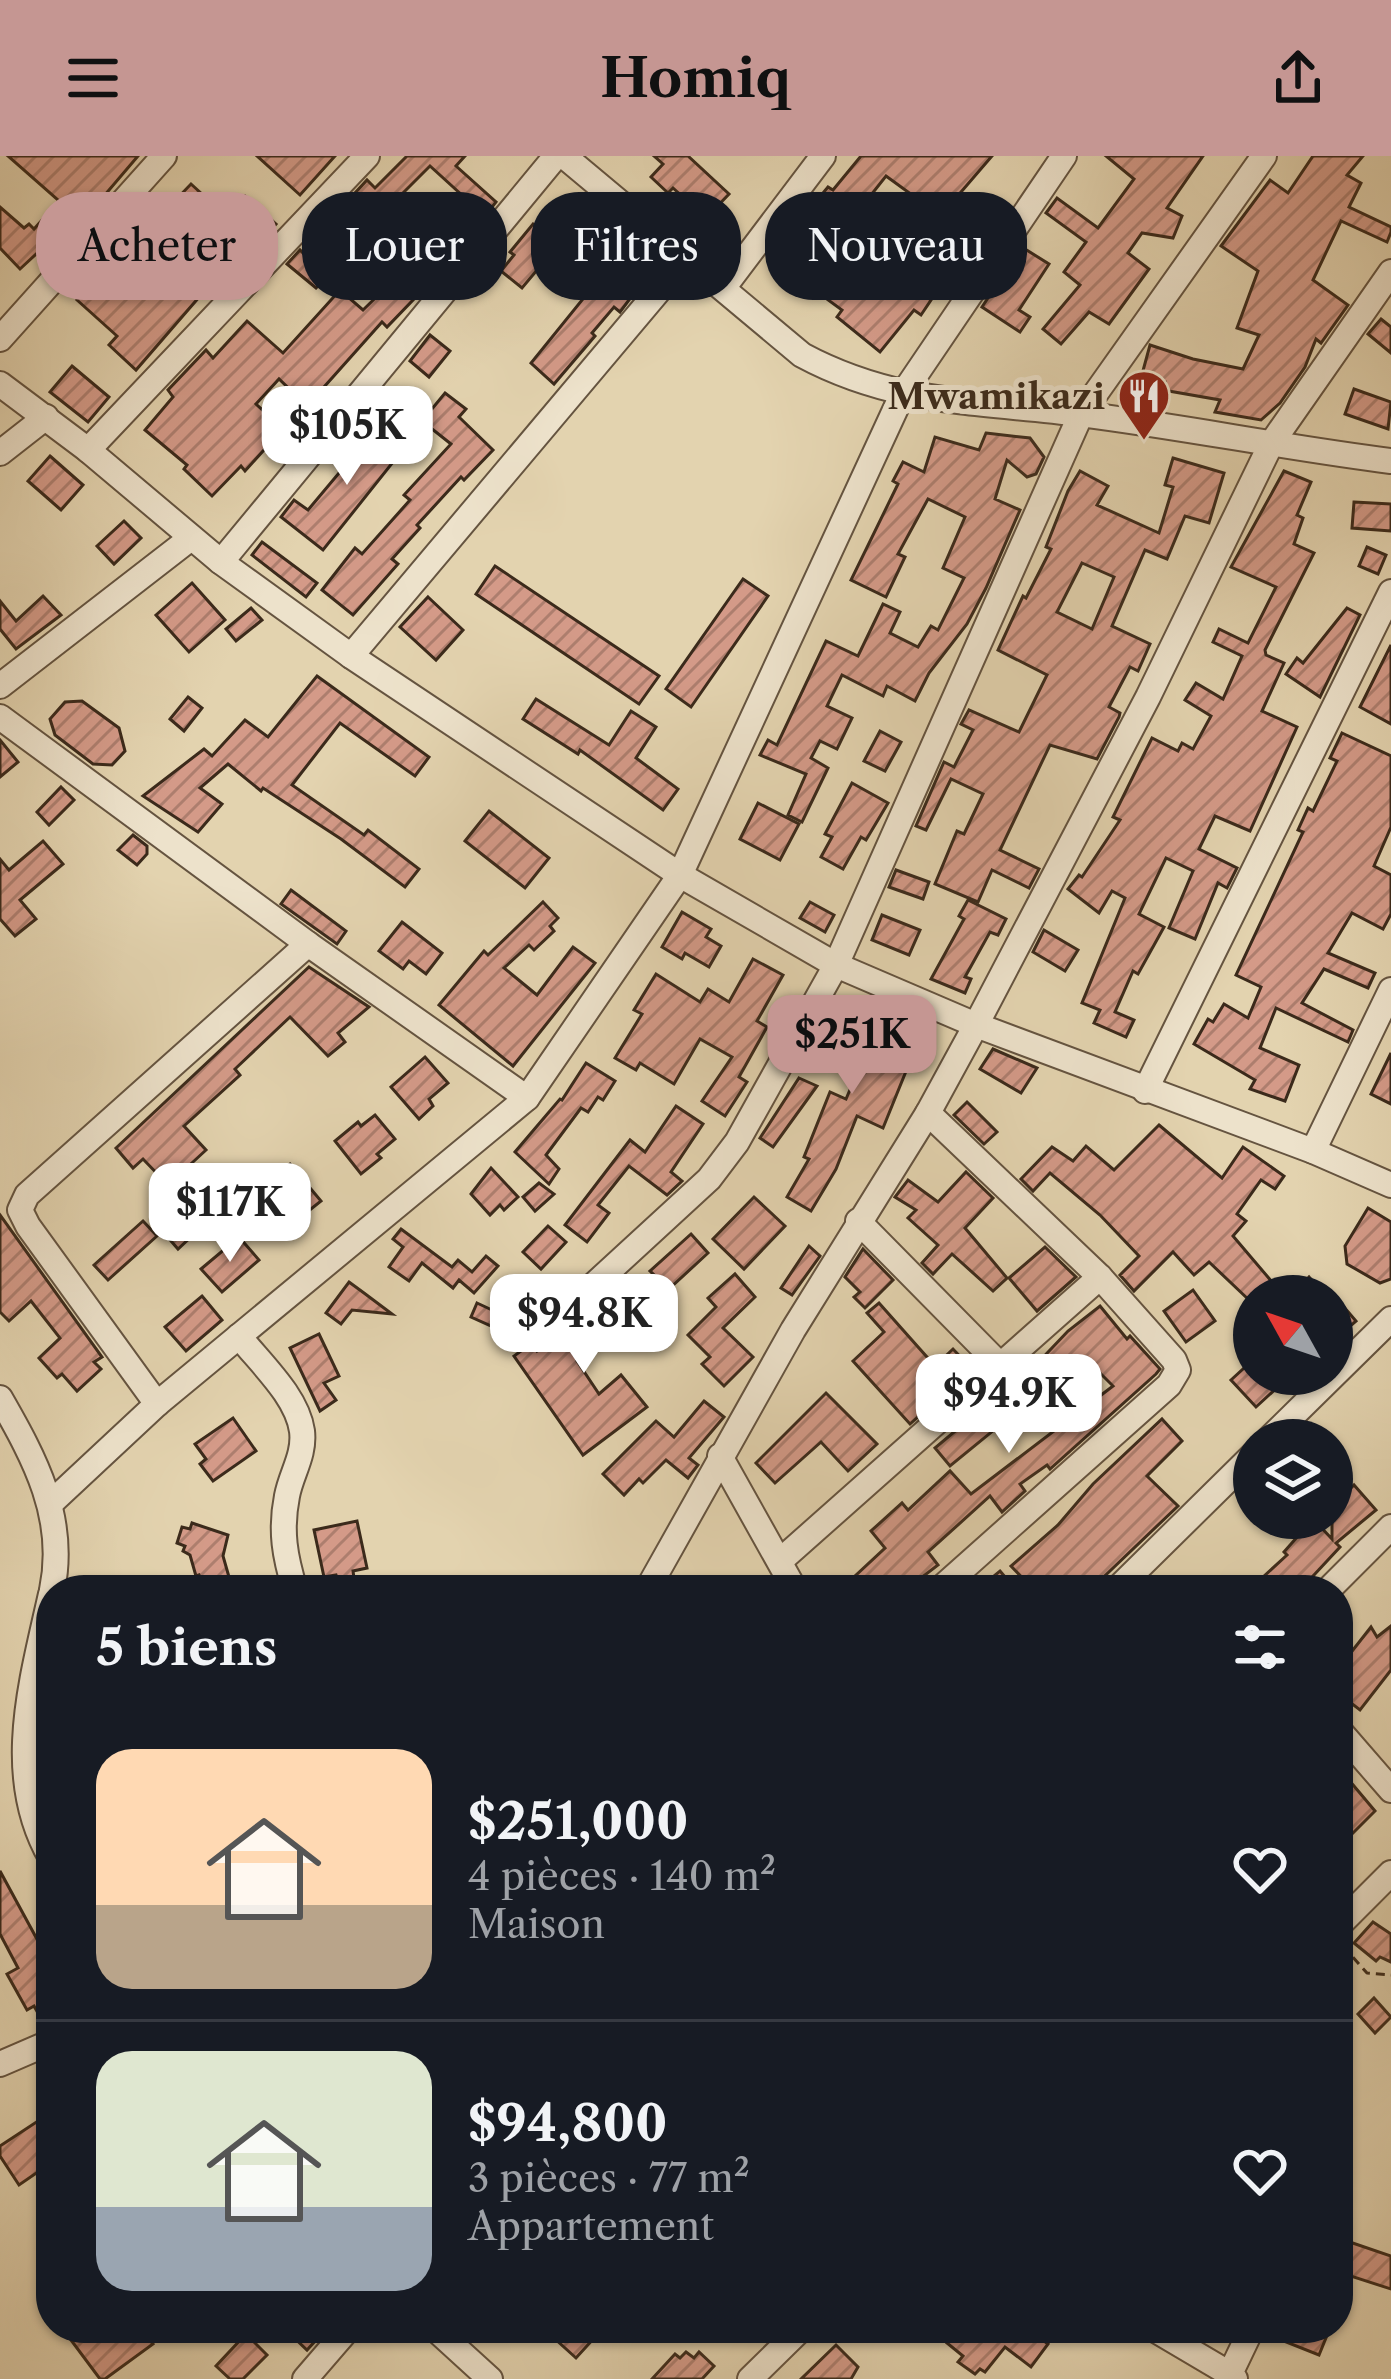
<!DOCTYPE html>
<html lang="fr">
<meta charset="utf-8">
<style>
:root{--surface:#171b24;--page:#242831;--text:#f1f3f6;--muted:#9ea1a6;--line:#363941;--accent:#c59692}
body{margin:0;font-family:"Libre Caslon Text",serif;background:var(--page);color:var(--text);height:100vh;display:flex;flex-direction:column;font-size:45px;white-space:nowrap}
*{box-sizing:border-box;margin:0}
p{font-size:39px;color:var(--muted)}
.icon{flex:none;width:66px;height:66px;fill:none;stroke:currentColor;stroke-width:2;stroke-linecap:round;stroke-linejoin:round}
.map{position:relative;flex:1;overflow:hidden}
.side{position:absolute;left:36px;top:1419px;width:1317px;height:768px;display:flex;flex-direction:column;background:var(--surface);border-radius:48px;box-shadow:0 3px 9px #0004}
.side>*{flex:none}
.guide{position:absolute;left:36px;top:36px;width:1320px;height:108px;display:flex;gap:24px}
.needle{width:78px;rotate:310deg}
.buttons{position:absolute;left:1233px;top:1119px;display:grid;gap:24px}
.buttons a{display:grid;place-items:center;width:120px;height:120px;border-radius:50%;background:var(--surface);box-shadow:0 3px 9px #0004;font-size:60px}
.price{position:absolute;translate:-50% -102px;padding:0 27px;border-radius:24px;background:#fff;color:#222;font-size:39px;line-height:78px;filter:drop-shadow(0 3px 6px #0008)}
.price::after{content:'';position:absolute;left:50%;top:72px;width:36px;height:27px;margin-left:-18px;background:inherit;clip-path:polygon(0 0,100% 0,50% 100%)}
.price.on{background:var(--accent);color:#111}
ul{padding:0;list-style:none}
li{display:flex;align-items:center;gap:36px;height:300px;padding:0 60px}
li+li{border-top:3px solid var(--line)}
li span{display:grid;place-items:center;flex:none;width:336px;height:240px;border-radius:36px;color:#555}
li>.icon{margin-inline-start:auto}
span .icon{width:144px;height:144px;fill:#fffc;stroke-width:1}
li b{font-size:51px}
h2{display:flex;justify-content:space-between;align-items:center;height:144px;padding:0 60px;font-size:51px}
.tag{padding:0 42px;border-radius:48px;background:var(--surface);box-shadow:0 3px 9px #0004;font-size:42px;line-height:108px}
.tag.on{background:var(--accent);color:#111}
header{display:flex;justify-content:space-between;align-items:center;height:156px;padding:0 60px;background:var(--accent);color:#111;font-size:54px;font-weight:700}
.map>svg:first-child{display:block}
.building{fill:url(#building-hatch);stroke:#3b2a1b;stroke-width:3;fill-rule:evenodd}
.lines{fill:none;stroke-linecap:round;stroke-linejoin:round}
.minor-casing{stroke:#655440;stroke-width:28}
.path{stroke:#3b2a1b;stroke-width:3;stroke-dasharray:9 6;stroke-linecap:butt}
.minor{stroke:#ede2cb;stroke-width:24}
.labels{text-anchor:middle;stroke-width:10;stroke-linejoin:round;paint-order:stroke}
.poi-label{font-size:36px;font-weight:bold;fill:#3b2a1b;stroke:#ede2cb;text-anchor:end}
</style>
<header><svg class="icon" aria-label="menu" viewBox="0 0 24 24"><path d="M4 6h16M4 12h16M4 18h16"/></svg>Homiq<svg class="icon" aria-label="share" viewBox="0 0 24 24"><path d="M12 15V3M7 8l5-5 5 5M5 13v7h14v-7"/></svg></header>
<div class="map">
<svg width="1391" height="2223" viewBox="0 0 1391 2223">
<defs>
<pattern id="building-hatch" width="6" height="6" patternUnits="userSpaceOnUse" patternTransform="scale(3)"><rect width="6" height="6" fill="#d49a88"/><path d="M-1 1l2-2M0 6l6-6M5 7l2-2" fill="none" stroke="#ad7e6e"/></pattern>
</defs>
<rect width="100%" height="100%" fill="#e3d3af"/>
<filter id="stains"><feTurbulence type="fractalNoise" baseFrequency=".00167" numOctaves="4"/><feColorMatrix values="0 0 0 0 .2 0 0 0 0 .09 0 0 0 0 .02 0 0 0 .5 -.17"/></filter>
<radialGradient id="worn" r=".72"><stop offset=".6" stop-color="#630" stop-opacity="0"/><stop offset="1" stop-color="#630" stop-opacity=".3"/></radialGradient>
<g class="building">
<polygon points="8,0 138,0 69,81 62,74 20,113 0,92 0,51 24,72 29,68 34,73 59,45"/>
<polygon points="257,0 335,0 300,39"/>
<polygon points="407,0 465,0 456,10 496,46 485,60 430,10 392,48 404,60 393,73 355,37 367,24 375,32"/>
<polygon points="654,0 688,0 729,38 706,62 673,32 668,37 651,21 663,8"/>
<path d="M861,0H992L912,93L931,106L914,131L931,144L921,159L914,154L880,196L837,161L842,154L790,116L811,87L831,102L849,78L818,52L823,46L819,42L828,31L833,34ZM886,20L919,44L898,69L867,44Z"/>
<polygon points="1106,0 1203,0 1167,52 1182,60 1173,82 1142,77 1128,97 1149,113 1109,168 1089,156 1061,188 1043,173 1080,129 1064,116 1086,86 1046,57 1057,42 1098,72 1134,23"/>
<polygon points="1313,0 1363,0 1347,19 1361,27 1349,51 1391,71 1391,76 1387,86 1341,65 1313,124 1348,149 1321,187 1316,183 1305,211 1280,247 1261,264 1215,256 1220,244 1163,234 1165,226 1141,222 1150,189 1193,203 1243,213 1259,179 1237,172 1258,115 1221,90 1270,24 1288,37"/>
<path d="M191,28L226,60L245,40L276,68L213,138L207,132L136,214L109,189L117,180L77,144L121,95L113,87L133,66L145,76ZM198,57L221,78L201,101L177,79Z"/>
<polygon points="533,68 558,89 522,132 501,115 514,99 510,96"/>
<polygon points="340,69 359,88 316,132 287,108 300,94 308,102"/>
<polygon points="395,81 437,119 387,171 382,166 307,250 279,223 256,248 283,273 245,315 241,310 212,340 184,313 187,309 145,274 173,241 168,234 206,194 213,202 247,165 283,197 340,134 363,154 406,112 385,92"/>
<polygon points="1025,93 1049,108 1019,154 1030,161 1020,176 982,151 992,136 996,138"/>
<polygon points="580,105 629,144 620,156 614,151 592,177 595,180 554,228 531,207 591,133 570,116"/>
<polygon points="1381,163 1391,171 1391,197 1368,178"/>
<polygon points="430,179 450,195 429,221 410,205"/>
<polygon points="72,210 109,241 88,266 50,236"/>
<polygon points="1354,233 1391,246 1388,273 1345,258"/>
<polygon points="445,237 466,253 459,261 493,294 464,324 461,321 417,369 420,372 392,403 398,408 353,459 322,434 355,392 362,398 410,344 404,339 451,288 422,265"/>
<polygon points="381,263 409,286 323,394 281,361 294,344 308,354 344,311 348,314 370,286 366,282"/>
<polygon points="986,277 1030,282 1044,301 1036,318 1027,321 1007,304 995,343 1020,354 986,432 967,468 929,517 915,545 887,530 883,540 842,519 827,550 852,562 837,593 820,585 811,602 828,612 802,666 788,659 806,618 760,599 768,584 777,589 826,485 858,500 883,448 900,456 890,477 918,491 931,470 938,474 964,422 943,412 965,361 928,343 898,398 905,401 886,441 851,424 898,328 893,325 903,306 924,316 935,281 979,294"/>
<polygon points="50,300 83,329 61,354 28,325"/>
<path d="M1173,302L1224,317L1209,367L1185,360L1167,403L1145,394L1112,470L1150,488L1138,515L1130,511L1109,551L1120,557L1119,561L1097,603L1050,589L1000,694L1039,713L1029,732L992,714L978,746L935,728L957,675L964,678L983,638L951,623L926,674L916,670L944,606L954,611L973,574L961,568L969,554L1019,576L1047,519L998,494L1023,440L1026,442L1051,393L1046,391L1068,335L1080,315L1108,330L1097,349L1159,377L1173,331L1165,329ZM1082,407L1114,421L1092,473L1057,456Z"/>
<polygon points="1284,315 1311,326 1297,359 1303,362 1294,388 1314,397 1265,494 1266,499 1284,507 1262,555 1297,571 1250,675 1215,660 1199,693 1237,712 1227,732 1218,727 1195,783 1169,772 1193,715 1166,702 1139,758 1164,771 1138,818 1133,815 1115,856 1134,864 1126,881 1094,867 1100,854 1082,847 1125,742 1112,735 1099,757 1068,733 1079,719 1082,721 1120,664 1113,661 1152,582 1178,595 1182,587 1193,593 1211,560 1185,544 1196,527 1223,543 1242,500 1213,486 1219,473 1248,487 1276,431 1231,411"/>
<polygon points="1354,346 1391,348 1391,375 1352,372"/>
<polygon points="124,365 141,382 114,408 97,390"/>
<polygon points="262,386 317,427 306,441 252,399"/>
<polygon points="1367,391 1386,399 1378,418 1359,410"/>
<polygon points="495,410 659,520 639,548 476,438"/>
<polygon points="743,423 768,440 691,551 666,533"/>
<polygon points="192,427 225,464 189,496 156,459"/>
<polygon points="43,440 61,459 16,493 0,473 0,445 16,465"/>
<polygon points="428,441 463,474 436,504 400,471"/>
<polygon points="251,452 262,464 236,485 226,473"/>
<polygon points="1347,452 1360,459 1320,541 1286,518 1297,502 1303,507"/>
<polygon points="1391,489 1391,568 1360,551"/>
<polygon points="317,520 429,601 415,620 340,567 292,629 364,679 368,674 419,713 405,731 341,683 263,632 261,635 228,608 200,632 222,648 198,676 143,640 204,593 212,600 245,564 268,581"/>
<polygon points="188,541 202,552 184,575 170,563"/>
<polygon points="536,543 609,589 631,555 656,571 636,602 678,633 663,654 580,594 578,598 523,563"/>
<polygon points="82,545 119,572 125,595 112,609 93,608 55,579 50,563 65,546"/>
<polygon points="880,575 901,586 885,615 864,605"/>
<polygon points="1342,577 1391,600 1391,671 1374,710 1391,719 1391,758 1383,773 1352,757 1328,797 1375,817 1368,832 1324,813 1302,847 1353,874 1348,886 1276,852 1260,892 1299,909 1285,945 1250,933 1255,924 1194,888 1208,863 1213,866 1224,848 1248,862 1261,831 1236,819 1303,676 1298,674 1308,652 1313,655 1337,605 1330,602"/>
<polygon points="0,584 18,606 0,621"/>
<polygon points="852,627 888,647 866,684 861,681 843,713 821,701 832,681 825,678"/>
<polygon points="61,631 74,644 49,669 37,656"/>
<polygon points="758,647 799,668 780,704 740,683"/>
<polygon points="489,655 549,702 525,732 465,685"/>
<polygon points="133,679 147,690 147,698 137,709 118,694"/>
<polygon points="43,685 63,708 20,744 36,763 15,780 0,763 0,703 9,714"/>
<polygon points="896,714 929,726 923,743 889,731"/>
<polygon points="291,734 346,775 337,788 281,748"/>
<polygon points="968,744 1006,763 998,779 990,776 965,821 971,823 965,837 931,823 964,763 959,760"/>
<polygon points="543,746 558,762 550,770 554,775 534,794 529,789 504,812 537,839 573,791 595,807 513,910 439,849 484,795 488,799"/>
<polygon points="810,746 834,759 825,776 800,762"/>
<polygon points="682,756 711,773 706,781 721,790 709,811 685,797 682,803 662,791"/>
<polygon points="882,759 920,774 909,799 872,784"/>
<polygon points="402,766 442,797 426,818 409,805 403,813 379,795"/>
<polygon points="1044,774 1078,794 1065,815 1033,796"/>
<polygon points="753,803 783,819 757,865 767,871 739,921 747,926 725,960 702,945 732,901 700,883 674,928 640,907 636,914 615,902 642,858 634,854 656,818 700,846 708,833 729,846"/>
<polygon points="309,811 369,851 338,877 345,886 328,900 290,861 235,913 240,919 184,970 206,994 168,1029 143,1003 133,1012 116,992"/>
<polygon points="837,845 878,861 876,865 882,868 878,878 915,893 883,972 857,960 836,1013 811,1055 787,1041 809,1003 804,1001 830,936 846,943 864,901 823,879"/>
<polygon points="993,893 1037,912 1021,937 980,913"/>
<polygon points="1391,897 1391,948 1371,938"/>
<polygon points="425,901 448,927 429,943 433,950 419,963 391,931"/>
<polygon points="586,907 615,925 603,944 598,941 588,956 581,952 546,999 559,1013 549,1028 515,996 560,943 562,944"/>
<polygon points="799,922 817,930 773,991 760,982"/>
<polygon points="967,946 997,976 984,988 954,959"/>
<polygon points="676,950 703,968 671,1016 682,1025 667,1039 629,1010 598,1049 609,1057 587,1086 565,1069 630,984 645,996"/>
<polygon points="375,959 395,983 377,998 381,1002 361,1018 335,985 358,966 361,970"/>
<polygon points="1159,969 1222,1022 1243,991 1284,1020 1275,1033 1261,1024 1237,1058 1246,1065 1233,1080 1284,1140 1253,1140 1249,1144 1209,1106 1194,1119 1173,1096 1134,1135 1120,1119 1139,1100 1100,1059 1050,1017 1033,1035 1021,1023 1052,991 1073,1005 1086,990 1114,1014"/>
<polygon points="290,1008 321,1045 296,1065 265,1029"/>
<polygon points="491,1012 518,1041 504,1054 500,1049 490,1059 471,1038"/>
<polygon points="966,1016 993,1042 965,1072 1007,1122 993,1135 952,1098 933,1118 922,1107 938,1089 908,1062 916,1054 895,1041 908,1024 938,1046"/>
<polygon points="539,1027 554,1038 535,1055 523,1041"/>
<polygon points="754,1041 785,1070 744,1113 713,1083"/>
<polygon points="197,1048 210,1063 178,1093 164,1077"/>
<polygon points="1368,1052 1391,1066 1391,1123 1380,1127 1347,1108 1345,1090"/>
<polygon points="0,1059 102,1201 94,1206 101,1213 77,1235 62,1218 57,1222 39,1202 60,1182 31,1145 9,1165 0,1156"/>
<polygon points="143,1065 157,1080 108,1124 94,1109"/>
<polygon points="548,1070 566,1086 541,1113 523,1096"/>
<polygon points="401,1073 452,1111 458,1104 472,1116 486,1100 498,1110 474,1137 459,1124 453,1132 422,1107 409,1125 389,1111 403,1091 393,1083"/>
<polygon points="691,1078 708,1097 669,1133 650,1115"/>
<polygon points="239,1081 259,1104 222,1136 201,1113"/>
<polygon points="809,1090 820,1100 792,1139 781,1132"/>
<polygon points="1045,1091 1076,1121 1037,1155 1009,1122"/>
<polygon points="863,1093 893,1124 865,1152 854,1141 860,1136 845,1121"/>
<polygon points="735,1118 755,1141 723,1172 753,1201 724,1230 702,1208 710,1201 688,1179 716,1151 708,1142"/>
<polygon points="1309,1121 1325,1140 1292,1140"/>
<polygon points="349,1126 364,1137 392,1158 352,1154 341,1168 326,1157"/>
<polygon points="617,1130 638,1150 600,1190 577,1205 599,1238 621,1219 647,1251 583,1299 514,1200 532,1187 537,1195 578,1162 581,1167"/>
<polygon points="1193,1134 1215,1165 1186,1186 1164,1155"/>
<polygon points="1332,1137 1356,1165 1339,1180 1332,1172"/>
<polygon points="202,1140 222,1164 186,1195 165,1171"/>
<polygon points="477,1147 535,1174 529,1187 471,1161"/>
<polygon points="879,1147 935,1210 953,1193 972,1213 910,1268 853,1205 884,1176 867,1157"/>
<polygon points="1100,1150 1127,1183 1130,1180 1160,1213 1156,1218 1050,1313 1047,1309 1020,1328 1025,1335 1002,1356 990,1340 928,1396 938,1409 908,1432 903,1426 894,1434 840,1434 885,1392 871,1375 902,1347 908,1354 950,1315 971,1338 1113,1230 1084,1201 1054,1231 1033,1212 1068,1175"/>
<polygon points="319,1178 339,1220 324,1227 336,1244 320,1255 290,1192"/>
<polygon points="1254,1203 1254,1218 1292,1218 1256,1251 1231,1224"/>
<polygon points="1011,1228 1027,1247 950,1310 935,1292"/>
<polygon points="826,1237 877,1288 848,1315 821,1286 775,1327 756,1307"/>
<polygon points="704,1245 724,1261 689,1302 698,1309 688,1322 666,1304 643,1327 639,1323 624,1339 603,1318 656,1265 674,1281"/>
<polygon points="233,1262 256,1295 213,1325 200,1308 206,1303 195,1288"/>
<polygon points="1162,1263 1182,1285 1147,1320 1178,1350 1090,1434 1034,1434 1011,1410 1058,1369 1093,1328"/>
<polygon points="1332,1312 1352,1331 1354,1329 1376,1354 1336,1387 1340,1391 1300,1434 1249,1434 1287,1399 1284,1396 1313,1363 1332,1383"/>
<polygon points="357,1365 367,1412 353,1415 354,1422 338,1425 336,1419 324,1421 314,1374"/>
<polygon points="192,1367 228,1379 223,1400 231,1428 213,1433 210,1425 202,1427 199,1419 196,1420 190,1399 183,1395 185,1390 177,1387 182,1371 190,1373"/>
<polygon points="1000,1415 1016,1434 977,1434"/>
<polygon points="1391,1470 1391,1514 1360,1554 1338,1537 1338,1513 1371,1471 1377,1481"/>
<polygon points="1338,1611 1375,1655 1338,1692"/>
<polygon points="0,1715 51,1809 51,1853 39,1859 34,1850 27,1854 7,1818 18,1812 0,1778"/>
<polygon points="1373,1766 1391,1778 1391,1806 1380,1801 1376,1805 1354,1787"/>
<polygon points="1374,1842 1391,1861 1375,1877 1358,1858"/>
<polygon points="38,1965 51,1985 51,2007 19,2029 0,2000 0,1990"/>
<polygon points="1338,2082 1391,2100 1391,2133 1351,2120 1338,2150"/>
<polygon points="62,2172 141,2172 153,2188 105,2223 100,2223"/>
<polygon points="284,2172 327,2172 307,2194"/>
<polygon points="543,2172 585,2172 595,2181 576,2202"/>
<polygon points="959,2172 1027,2172 1048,2188 1031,2211 1005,2191 985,2216 980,2213 975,2218 958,2206 963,2200 947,2187"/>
<polygon points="1292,2172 1330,2172 1319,2199 1286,2186"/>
<polygon points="246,2178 267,2199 243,2223 230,2223 216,2210"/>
<polygon points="836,2189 858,2211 851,2223 801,2223"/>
<polygon points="686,2196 694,2202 699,2196 714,2210 702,2223 652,2223 675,2198 680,2202"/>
</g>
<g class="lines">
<g class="minor-casing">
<g id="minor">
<path d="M564,0L802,199C895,249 978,245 1080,258C1184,271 1287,292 1391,305"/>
<polyline points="724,131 823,0"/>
<polyline points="0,183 164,0"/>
<polyline points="0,228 88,294 221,406 351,500 680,719 836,809 976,869 1313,995 1391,1029"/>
<polyline points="88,294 367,0"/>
<polyline points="0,297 46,261"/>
<polyline points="221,406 556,0"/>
<polyline points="351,500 687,101"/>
<polyline points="0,530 191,382"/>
<polyline points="0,561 308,788 527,942"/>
<polyline points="1145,935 1391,436"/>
<polyline points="928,957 1100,1121 1174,1204 1178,1214 1169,1229 939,1434"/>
<polyline points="1313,995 1391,834"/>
<polyline points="858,1065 1000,1209"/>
<polyline points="585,1137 709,1023 737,986 836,809 1081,258 1264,0"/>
<path d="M239,1180C261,1208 297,1240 302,1275C305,1299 291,1318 287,1340C280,1375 285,1401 295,1434"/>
<path d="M0,1242C35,1303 67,1362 52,1434"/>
<polyline points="157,1248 28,1070 20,1054 27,1039 308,788"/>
<polyline points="1268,1284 1391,1163"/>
<polyline points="720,1300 795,1434"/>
<polyline points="52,1346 157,1248 527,942 680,719 902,239 1064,0"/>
<polyline points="780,1405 1100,1121"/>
<polyline points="647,1434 793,1174 928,957 976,869 1148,541 1271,288 1391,116"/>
<polyline points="1116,1434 1254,1298"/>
<polyline points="1328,1434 1391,1371"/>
<path d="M51,1438C32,1524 3,1620 51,1702"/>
<polyline points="1338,1573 1391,1634"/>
<polyline points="1338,1770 1391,1717"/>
<polyline points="0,1908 51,1886"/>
<polyline points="434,2172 490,2223"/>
<polyline points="1152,2172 1230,2218"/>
<polyline points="305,2223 349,2172"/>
<polyline points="750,2223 802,2172"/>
<polyline points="1235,2223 1230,2218 1252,2172"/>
</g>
</g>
<polyline class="path" points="1343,1790 1367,1817 1391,1819"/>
<use href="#minor" class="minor"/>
</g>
<defs>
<g id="restaurant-pin" transform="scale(2.7)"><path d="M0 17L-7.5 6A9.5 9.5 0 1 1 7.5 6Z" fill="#8f2418" stroke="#ede2cb"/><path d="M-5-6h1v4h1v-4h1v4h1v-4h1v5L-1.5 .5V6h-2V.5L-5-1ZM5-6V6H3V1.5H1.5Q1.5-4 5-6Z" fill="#fff"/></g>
</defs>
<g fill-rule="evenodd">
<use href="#restaurant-pin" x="1144" y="240"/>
</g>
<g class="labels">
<g class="poi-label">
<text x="1105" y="253">Mwamikazi</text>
</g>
</g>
<rect width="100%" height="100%" filter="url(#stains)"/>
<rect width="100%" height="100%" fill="url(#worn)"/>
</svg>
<div class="buttons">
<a><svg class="needle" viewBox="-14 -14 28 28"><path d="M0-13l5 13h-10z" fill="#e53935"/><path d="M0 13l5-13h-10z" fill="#9ea1a6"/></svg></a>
<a><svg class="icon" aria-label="layers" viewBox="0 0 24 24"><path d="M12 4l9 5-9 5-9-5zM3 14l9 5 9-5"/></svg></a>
</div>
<b class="price" style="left:347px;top:332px">$105K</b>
<b class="price on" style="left:852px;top:941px">$251K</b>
<b class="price" style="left:230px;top:1109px">$117K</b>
<b class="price" style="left:584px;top:1220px">$94.8K</b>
<b class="price" style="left:1009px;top:1300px">$94.9K</b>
<div class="guide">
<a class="tag on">Acheter</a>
<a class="tag">Louer</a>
<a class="tag">Filtres</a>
<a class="tag">Nouveau</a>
</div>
<section class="side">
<h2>5 biens<svg class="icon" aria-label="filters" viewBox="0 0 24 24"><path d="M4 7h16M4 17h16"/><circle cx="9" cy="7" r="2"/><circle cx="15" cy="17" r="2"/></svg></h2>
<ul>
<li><span style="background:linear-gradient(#ffd9b3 65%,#b9a48a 0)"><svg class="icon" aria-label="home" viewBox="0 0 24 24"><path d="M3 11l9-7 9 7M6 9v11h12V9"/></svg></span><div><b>$251,000</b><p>4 pièces · 140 m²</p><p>Maison</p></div><svg class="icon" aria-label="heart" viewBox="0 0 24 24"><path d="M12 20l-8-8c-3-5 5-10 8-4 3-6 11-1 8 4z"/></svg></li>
<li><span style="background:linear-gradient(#dfe7d0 65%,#9aa5b1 0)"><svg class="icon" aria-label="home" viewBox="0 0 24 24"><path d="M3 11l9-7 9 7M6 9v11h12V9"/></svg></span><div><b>$94,800</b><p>3 pièces · 77 m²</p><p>Appartement</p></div><svg class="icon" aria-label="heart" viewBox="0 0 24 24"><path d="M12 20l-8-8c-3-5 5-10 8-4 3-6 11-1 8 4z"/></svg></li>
</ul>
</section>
</div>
